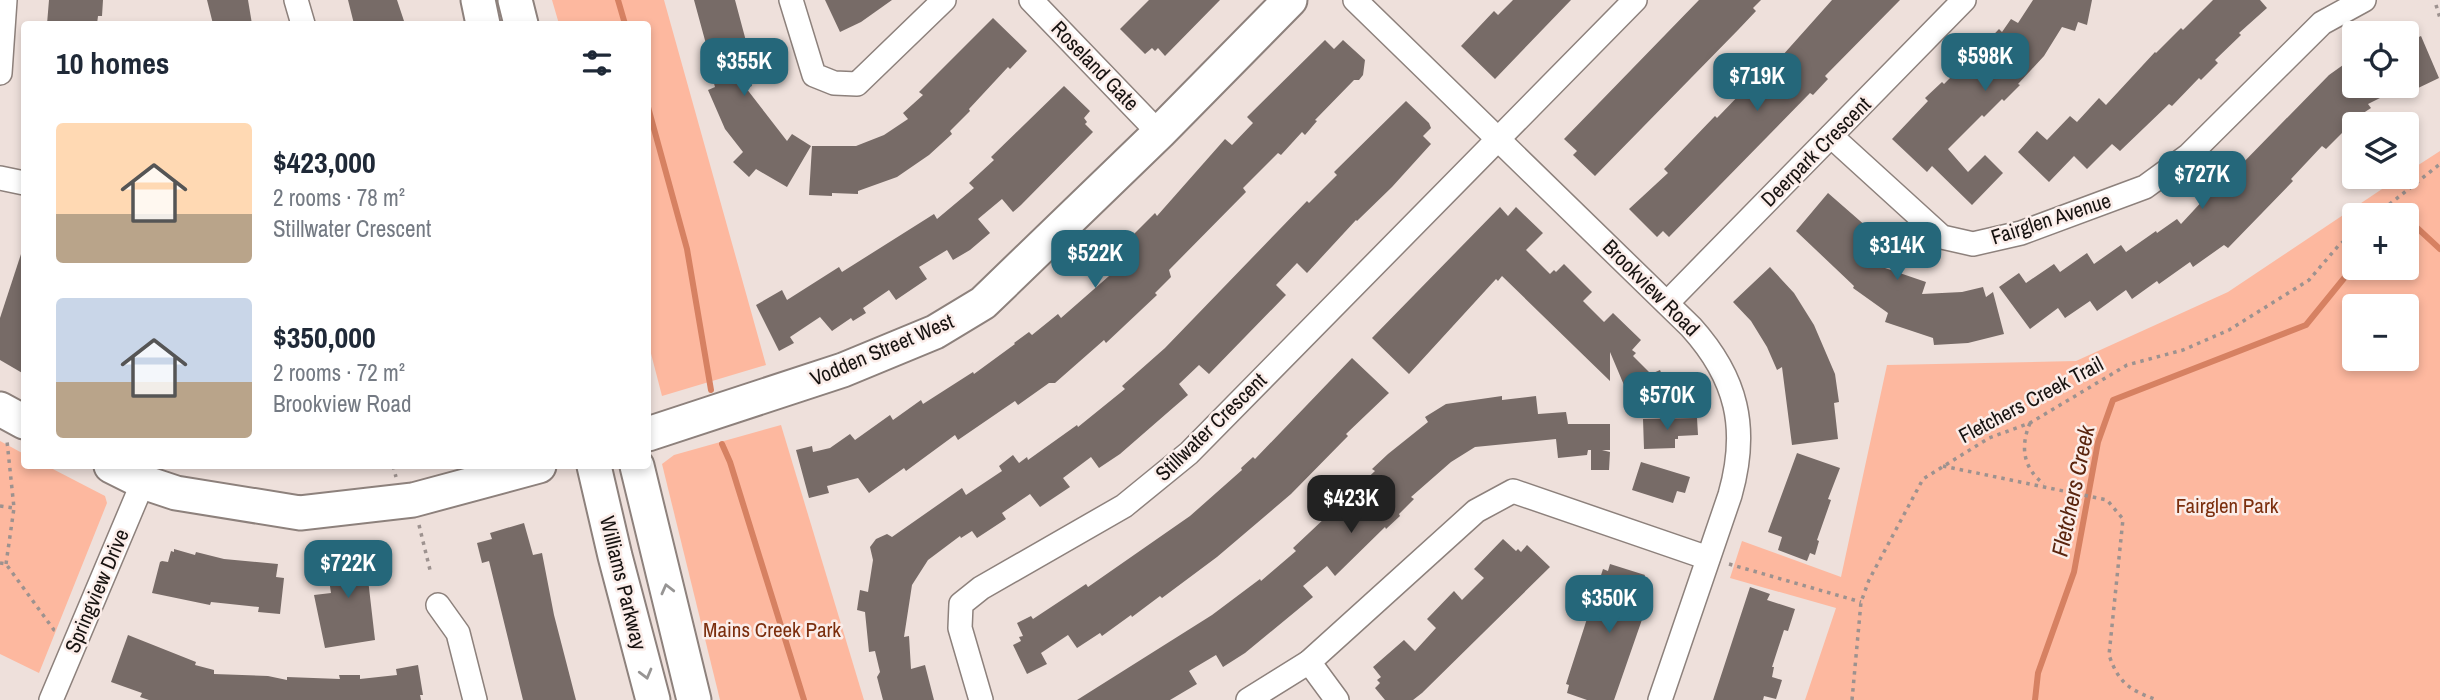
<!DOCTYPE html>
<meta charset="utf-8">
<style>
:root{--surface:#fff;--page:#f6f6f7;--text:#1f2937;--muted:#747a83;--accent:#25677a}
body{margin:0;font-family:"Archivo Narrow",sans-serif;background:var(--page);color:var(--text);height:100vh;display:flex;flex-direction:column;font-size:26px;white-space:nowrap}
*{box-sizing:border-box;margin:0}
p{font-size:23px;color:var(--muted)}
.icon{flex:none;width:38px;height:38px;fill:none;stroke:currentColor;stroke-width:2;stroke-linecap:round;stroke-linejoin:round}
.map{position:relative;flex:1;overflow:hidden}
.side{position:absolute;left:21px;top:21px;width:630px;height:448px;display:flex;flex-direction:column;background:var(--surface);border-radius:7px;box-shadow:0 4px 10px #0003}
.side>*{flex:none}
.fabs{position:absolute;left:2342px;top:21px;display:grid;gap:14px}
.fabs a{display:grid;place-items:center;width:77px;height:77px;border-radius:7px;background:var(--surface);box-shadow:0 4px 10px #0003;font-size:35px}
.price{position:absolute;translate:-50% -60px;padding:0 16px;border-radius:14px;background:var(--accent);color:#fff;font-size:23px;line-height:46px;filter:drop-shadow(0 2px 4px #0008)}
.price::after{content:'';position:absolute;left:50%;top:42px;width:21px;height:16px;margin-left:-10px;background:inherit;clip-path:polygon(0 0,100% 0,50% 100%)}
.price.on{background:#222;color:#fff}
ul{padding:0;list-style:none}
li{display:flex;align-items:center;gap:21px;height:175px;padding:0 35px}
li span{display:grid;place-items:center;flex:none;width:196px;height:140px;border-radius:7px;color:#555}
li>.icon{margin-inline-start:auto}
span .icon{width:84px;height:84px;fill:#fffc;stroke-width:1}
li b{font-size:30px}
h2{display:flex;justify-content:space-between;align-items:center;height:84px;padding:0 35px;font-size:30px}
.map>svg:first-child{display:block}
.green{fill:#fdb89f;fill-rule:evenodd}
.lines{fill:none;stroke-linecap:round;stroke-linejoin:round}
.stream{stroke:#d68162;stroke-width:6}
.building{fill:#776b67}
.street-casing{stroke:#8d817c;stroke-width:26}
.secondary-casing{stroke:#8d817c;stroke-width:37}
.path{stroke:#9d928f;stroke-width:3.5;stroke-dasharray:3.5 5;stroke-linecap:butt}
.street{stroke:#fff;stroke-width:23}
.secondary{stroke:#fff;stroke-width:33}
.oneway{stroke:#979594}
.labels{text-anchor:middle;stroke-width:5;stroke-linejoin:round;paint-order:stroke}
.street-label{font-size:21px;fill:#171311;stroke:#fbede9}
.park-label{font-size:21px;fill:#7b2e0d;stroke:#fbede9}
.water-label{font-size:23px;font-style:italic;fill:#5a240e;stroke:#fbede9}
</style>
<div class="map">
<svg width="2440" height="700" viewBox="0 0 2440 700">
<rect width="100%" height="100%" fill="#eee0db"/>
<g class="green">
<polygon points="552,0 664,0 766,365 662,396 648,342 648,24 559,24"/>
<path d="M2440,151V700H1805L1836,608L1730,578L1742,541L1841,577L1887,365L2076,361L2228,292L2400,177H2406V173ZM2354,215H2406V268H2354ZM2406,306V359H2354V306Z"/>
<polygon points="781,425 864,700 720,700 662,464 674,455"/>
<polygon points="0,441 24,454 24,466 47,466 105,496 107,503 39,673 0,654"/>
</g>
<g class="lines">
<g class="stream">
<polyline points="618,0 625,24"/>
<polyline points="648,107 687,249 711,390"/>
<polyline points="2406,227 2414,225 2440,249"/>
<polyline points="722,444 730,462 804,700"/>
<polyline points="2035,700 2038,673 2074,572 2098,442 2113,400 2306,325 2354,266"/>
</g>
</g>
<g class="building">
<polygon points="49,0 103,0 102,16 98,16 97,24 47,24"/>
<polygon points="207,0 248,0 252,24 213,24"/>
<polygon points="348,0 397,0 405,24 354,24"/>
<polygon points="694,0 735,0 750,56 741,59 752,86 746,88 787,141 792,134 811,146 787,187 756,169 749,177 733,162 743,152 725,129 708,90 715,87 706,56 709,55"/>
<polygon points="825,0 892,0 861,22 840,32"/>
<polygon points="1149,0 1220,0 1165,56 1158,48 1155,51 1152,48 1145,54 1120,29"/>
<polygon points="1513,0 1571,0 1495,79 1461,46 1494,11 1498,15"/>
<polygon points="1699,0 1761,0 1753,8 1756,11 1738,30 1595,176 1573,155 1577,151 1564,139"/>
<polygon points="1832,0 1900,0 1825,76 1828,79 1813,95 1810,93 1669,237 1663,231 1657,237 1629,209 1668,173 1664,169 1715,116 1717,118 1771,62 1774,65"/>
<polygon points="2033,0 2092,0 2087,25 2078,22 2075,31 2062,27 2044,56 2018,84 2020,85 2004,101 2002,99 1984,117 1982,115 1948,149 1968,172 1985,155 2003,173 1972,205 1932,166 1927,172 1892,139 1928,101 1925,98 1942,82 1944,84 1953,75 1954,76 1999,29 2002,32 2011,19 2018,23"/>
<polygon points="2213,0 2260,0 2267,8 2239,33 2241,35 2215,60 2218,63 2201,80 2199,78 2172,106 2169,104 2120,151 2112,144 2087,169 2074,156 2049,182 2018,152 2037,131 2047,140 2070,116 2077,122 2099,98 2106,105 2155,52 2156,53 2181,28 2183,30"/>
<polygon points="993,18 1027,51 1010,69 1008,67 969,109 970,111 950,131 952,134 929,155 897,177 858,191 858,194 832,193 832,196 809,195 812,146 856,146 884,135 908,119 903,113 923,95 919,92"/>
<polygon points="2421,36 2439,78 2414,90 2410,83 2406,85 2406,43"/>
<polygon points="1325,40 1334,49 1343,40 1365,60 1363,75 1359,80 1354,80 1315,120 1317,121 1305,135 1302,132 1281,155 1278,153 1243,188 1246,192 1169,270 1171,277 1155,293 1157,295 1106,343 1104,340 1055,383 1049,383 1018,405 1015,401 958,440 955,435 906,471 904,468 869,493 858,478 827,486 829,493 809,498 796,450 812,446 813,452 830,448 850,434 855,440 890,415 893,420 921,400 923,404 973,372 974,374 1015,344 1014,343 1029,332 1032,335 1058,314 1061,318 1109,276 1107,274 1132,249 1125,243 1155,213 1157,216 1225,139 1232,145 1253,123 1247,117"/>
<polygon points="2343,65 2354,81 2354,86 2404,86 2368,104 2371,108 2342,127 2345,130 2326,149 2322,146 2291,179 2293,181 2228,248 2224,245 2193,267 2190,262 2159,284 2157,281 2132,299 2126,290 2097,311 2090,301 2065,318 2058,308 2030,329 1999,287 2019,273 2026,283 2054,264 2060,272 2087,253 2094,264 2121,245 2126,252 2156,231 2157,233 2177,219 2181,224 2232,169 2235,171 2329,75"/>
<polygon points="1064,86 1090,111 1084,118 1087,122 1085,124 1093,132 1021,205 1013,212 1002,199 978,219 990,233 970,250 953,260 947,250 919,267 927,279 896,300 889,290 863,308 866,313 853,321 851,318 832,331 820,317 790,337 794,343 779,351 756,305 782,290 787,300 839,267 842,272 934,214 937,219 974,188 969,183 994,160 991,157"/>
<polygon points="1406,101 1429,123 1431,128 1423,136 1431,144 1392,187 1357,221 1356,220 1307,273 1297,263 1276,285 1286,295 1209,374 1199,365 1179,384 1188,395 1174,407 1120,454 1099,468 1091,457 1063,478 1070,487 1040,507 1030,494 1002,513 1006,519 977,538 972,531 961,538 960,536 928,560 912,585 904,637 909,636 911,669 925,665 934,700 883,700 877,677 880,672 875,651 869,652 865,612 857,610 860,590 868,592 873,560 870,547 876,539 887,534 892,537 962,488 966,495 1002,471 999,466 1013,455 1019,463 1027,457 1028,460 1077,425 1078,427 1125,389 1122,386 1165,348 1307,201 1309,203 1337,175 1334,172"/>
<polygon points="1828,193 1875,234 1869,240 1893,257 1885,268 1926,282 1922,294 1962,292 1983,287 1986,297 1993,292 2004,334 1968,343 1934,345 1933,338 1885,322 1888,313 1853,288 1854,286 1796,231"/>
<polygon points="1500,207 1508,216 1516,207 1543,233 1526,250 1550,274 1554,270 1556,272 1564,264 1592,292 1583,301 1604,322 1613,313 1641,340 1632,350 1636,353 1633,356 1651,374 1660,370 1665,382 1678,377 1685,393 1643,410 1643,399 1632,404 1610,352 1610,381 1502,276 1498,281 1496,279 1409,374 1372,338"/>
<polygon points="21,254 24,254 24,374 0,360 0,318"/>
<polygon points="1770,267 1794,293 1814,325 1835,374 1839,402 1834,403 1838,439 1792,445 1782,367 1777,370 1767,347 1751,321 1733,302"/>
<polygon points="1352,358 1389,393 1346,434 1348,436 1291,494 1217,557 1162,598 1160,596 1132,617 1131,615 1102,636 1100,633 1077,648 1068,635 1041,653 1047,664 1027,674 1013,645 1021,641 1019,637 1023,636 1017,623 1031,616 1033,619 1086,584 1088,587 1190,516 1242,470 1241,468 1253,457 1255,459"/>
<polygon points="1502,396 1502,400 1536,396 1538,414 1566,412 1568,424 1610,424 1610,450 1602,450 1610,452 1609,470 1591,470 1591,450 1588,450 1587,455 1558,458 1556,439 1475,447 1451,462 1411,497 1414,499 1399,514 1400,516 1386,529 1385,527 1335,576 1327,566 1303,586 1313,597 1245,653 1223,667 1216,655 1189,671 1197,684 1170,700 1077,700 1212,615 1260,579 1261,581 1296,551 1293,548 1375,471 1372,469 1388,454 1428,422 1425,417 1446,404"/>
<polygon points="1697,418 1698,435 1678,436 1678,439 1675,439 1675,448 1644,449 1643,419"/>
<polygon points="1797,453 1840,468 1828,499 1831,500 1817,540 1819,541 1815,555 1810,553 1807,561 1778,550 1782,537 1768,532"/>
<polygon points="1641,462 1690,477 1685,493 1677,491 1673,503 1632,490"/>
<polygon points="524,523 533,555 542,553 554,615 576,700 523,700 489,561 482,563 477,543 492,539 490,533"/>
<polygon points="1503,539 1516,551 1518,549 1521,552 1527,545 1550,567 1422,693 1413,700 1385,700 1375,688 1380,683 1377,680 1381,677 1373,667 1404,640 1415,651 1436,628 1427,619 1454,591 1462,600 1484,578 1474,569"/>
<polygon points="174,549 195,555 196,552 224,559 278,564 276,577 284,578 280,614 258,612 259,607 211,602 210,605 152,593 160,562 162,561 168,562 171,551 174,552"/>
<polygon points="381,551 383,570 376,571 377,577 368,579 375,640 325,648 314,595 331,593 326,559"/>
<polygon points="1610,564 1645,575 1641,585 1653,588 1614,700 1587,700 1567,693 1569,685 1566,684 1603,569 1608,571"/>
<polygon points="1750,587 1770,594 1767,600 1795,609 1788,631 1784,630 1772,667 1774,667 1772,677 1782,680 1776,699 1764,696 1763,700 1713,700"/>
<polygon points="128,635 196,662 195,665 214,670 214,674 268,676 287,680 287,677 340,679 339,675 360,675 360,679 397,675 396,669 418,665 423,695 420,695 421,700 149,700 140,697 142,693 111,682"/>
</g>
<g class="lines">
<g class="street-casing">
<g id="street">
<polyline points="296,0 303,24"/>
<polyline points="791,0 814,75 834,83 857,84 944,0"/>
<polyline points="1031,0 1159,133"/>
<path d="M1355,0L1691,327C1737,378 1749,428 1730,495L1660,700"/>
<polyline points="0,73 5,0"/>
<polyline points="1831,136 1942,237 1973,244 2021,233 2145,187 2189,155 2322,23 2364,0"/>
<polyline points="0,178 24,183"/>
<polyline points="1667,303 1964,0"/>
<polyline points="438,605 458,633 475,700"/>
<polyline points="1309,662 1337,700"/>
<polyline points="51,700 143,482"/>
<polyline points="981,700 960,628 961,604 981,588 1124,506 1189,453 1635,0"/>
<polyline points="1248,700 1309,662 1476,511 1513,491 1708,558"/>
</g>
</g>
<g class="secondary-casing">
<g id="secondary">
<polyline points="478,0 483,24"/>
<polyline points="515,0 521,24"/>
<polyline points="0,409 24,422"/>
<polyline points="648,434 843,370 935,332 983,303 1159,133 1290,0"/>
<polyline points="111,466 143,482 176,493 300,513 413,500 539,466"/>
<polyline points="594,466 615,556 653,700"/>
<polyline points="637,466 694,700"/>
</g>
</g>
<g class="path">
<polyline points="2436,5 2440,18"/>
<polyline points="2376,215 2440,164"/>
<path d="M2030,423C2020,447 2023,468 2044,484"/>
<polyline points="393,466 396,477"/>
<path d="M1943,466L2107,500L2123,519L2109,655C2119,684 2130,690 2157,700"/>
<polyline points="0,506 14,508 7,441"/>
<polyline points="419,525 430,570"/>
<polyline points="0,563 6,564 54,630 59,632"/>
<polyline points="6,564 14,508"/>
<polyline points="1729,564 1861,602"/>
<polyline points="1852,700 1861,602 1869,580 1923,479 1989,438 2030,423 2127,365 2183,350 2229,330 2309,280 2339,245 2354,233"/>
</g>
<use href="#street" class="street"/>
<use href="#secondary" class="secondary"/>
</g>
<defs><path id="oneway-chevron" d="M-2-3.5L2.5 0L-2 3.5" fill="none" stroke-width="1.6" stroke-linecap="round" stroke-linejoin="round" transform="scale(1.75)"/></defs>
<g class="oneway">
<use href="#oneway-chevron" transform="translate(667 589) rotate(-104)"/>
<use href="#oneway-chevron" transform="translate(646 674) rotate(75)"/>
</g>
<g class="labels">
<g class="street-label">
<text transform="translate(1095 66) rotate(46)" y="7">Roseland Gate</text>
<text transform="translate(1816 152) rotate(-45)" y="7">Deerpark Crescent</text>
<text transform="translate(2051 219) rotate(-18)" y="7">Fairglen Avenue</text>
<text transform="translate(1651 288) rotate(45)" y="7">Brookview Road</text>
<text transform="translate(882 350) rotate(-23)" y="7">Vodden Street West</text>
<text transform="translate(2031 400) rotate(-28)" y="7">Fletchers Creek Trail</text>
<text transform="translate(1211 427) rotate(-44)" y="7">Stillwater Crescent</text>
<text transform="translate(623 583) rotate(76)" y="7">Williams Parkway</text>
<text transform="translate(97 591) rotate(-67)" y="7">Springview Drive</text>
</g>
<g class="park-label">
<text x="2227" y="513">Fairglen Park</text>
<text x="772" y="637">Mains Creek Park</text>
</g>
<g class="water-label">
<text transform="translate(2073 491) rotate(-78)" y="8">Fletchers Creek</text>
</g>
</g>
</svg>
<div class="fabs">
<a><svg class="icon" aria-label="locate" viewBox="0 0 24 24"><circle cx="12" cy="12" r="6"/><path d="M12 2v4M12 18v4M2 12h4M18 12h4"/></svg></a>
<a><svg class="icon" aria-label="layers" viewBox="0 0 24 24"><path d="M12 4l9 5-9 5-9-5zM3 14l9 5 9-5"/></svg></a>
<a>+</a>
<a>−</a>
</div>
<b class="price" style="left:1985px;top:93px">$598K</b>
<b class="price" style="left:744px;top:98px">$355K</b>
<b class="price" style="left:1757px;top:113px">$719K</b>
<b class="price" style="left:2202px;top:211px">$727K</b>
<b class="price" style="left:1897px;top:282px">$314K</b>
<b class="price" style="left:1095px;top:290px">$522K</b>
<b class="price" style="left:1667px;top:432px">$570K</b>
<b class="price on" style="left:1351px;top:535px">$423K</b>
<b class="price" style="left:348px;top:600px">$722K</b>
<b class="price" style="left:1609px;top:635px">$350K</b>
<section class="side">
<h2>10 homes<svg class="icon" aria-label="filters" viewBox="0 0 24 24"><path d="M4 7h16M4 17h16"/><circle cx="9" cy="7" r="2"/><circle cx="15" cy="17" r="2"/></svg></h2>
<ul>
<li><span style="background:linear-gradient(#ffd9b3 65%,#b9a48a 0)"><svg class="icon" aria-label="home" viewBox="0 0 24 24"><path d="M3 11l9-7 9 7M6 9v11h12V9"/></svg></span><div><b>$423,000</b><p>2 rooms · 78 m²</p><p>Stillwater Crescent</p></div></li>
<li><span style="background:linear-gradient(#c9d6e8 60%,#b9a48a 0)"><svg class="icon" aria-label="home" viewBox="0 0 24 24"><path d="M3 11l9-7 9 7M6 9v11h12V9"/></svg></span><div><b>$350,000</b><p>2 rooms · 72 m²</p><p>Brookview Road</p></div></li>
</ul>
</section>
</div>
